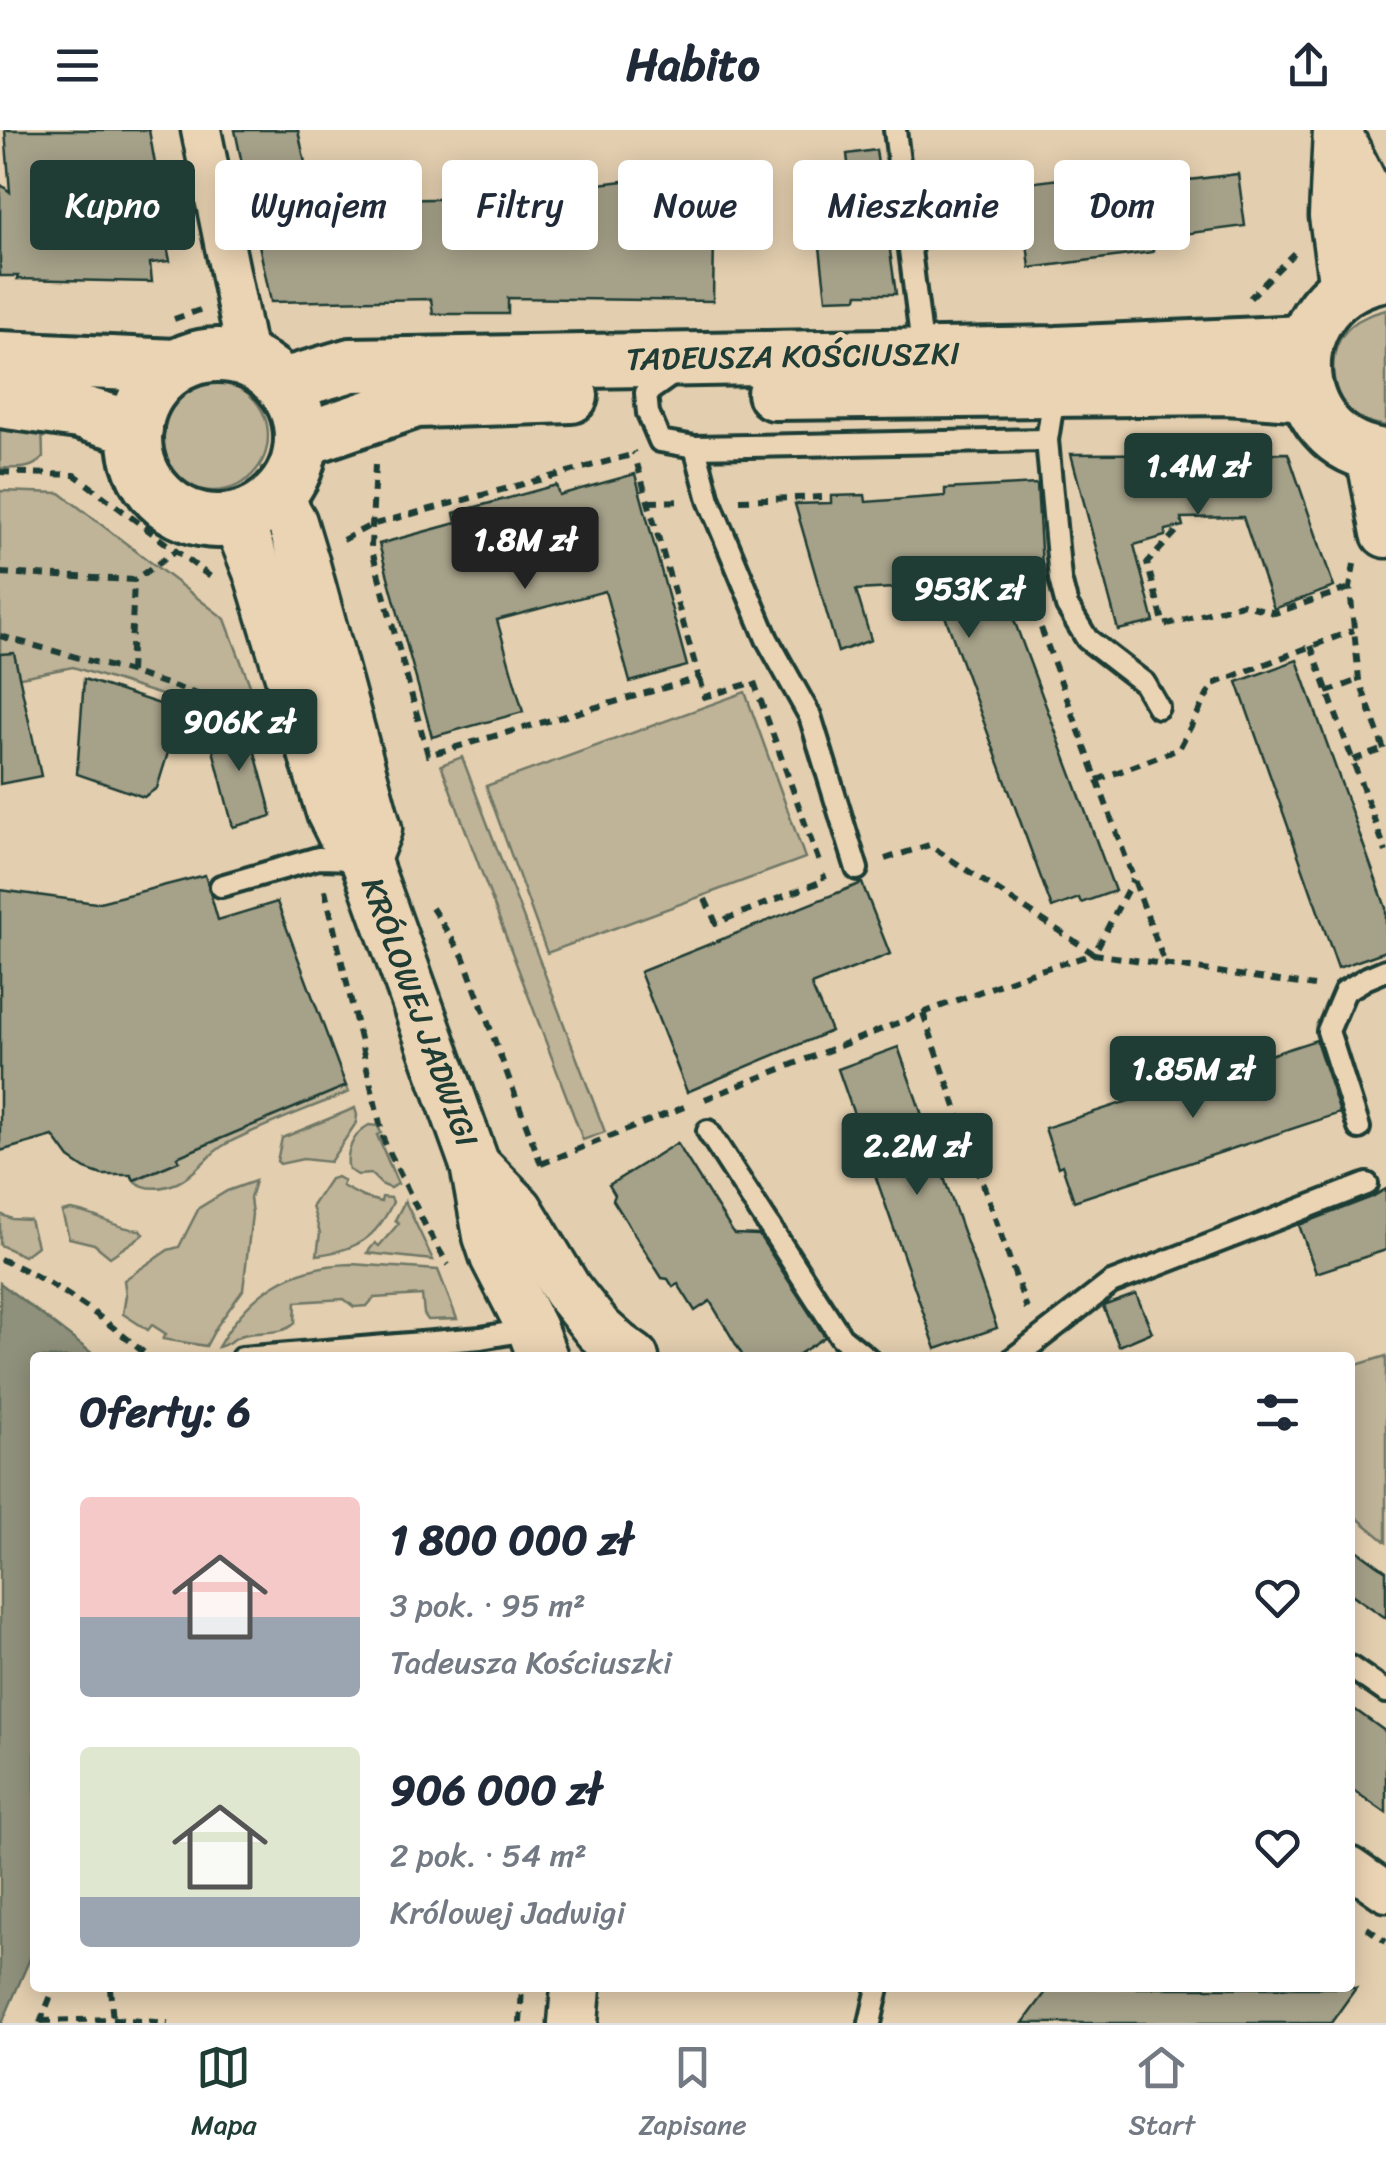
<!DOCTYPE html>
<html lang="pl">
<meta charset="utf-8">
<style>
:root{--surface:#fff;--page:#f2f2f3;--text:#1f2937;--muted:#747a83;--line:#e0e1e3;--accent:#1f3d34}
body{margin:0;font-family:Sriracha,sans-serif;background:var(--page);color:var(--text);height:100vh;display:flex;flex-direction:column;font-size:38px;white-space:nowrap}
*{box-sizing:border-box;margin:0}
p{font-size:32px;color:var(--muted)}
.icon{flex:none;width:55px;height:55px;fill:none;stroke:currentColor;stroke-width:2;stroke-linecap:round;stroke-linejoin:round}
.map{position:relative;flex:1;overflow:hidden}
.sheet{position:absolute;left:30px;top:1222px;width:1325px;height:640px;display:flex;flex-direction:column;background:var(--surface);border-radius:10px;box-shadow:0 5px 25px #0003}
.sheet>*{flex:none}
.top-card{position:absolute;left:30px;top:30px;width:1328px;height:90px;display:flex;gap:20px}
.price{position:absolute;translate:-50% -85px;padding:0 22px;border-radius:10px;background:var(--accent);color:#fff;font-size:32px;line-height:65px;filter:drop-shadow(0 2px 5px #0008)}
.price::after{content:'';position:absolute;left:50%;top:60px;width:30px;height:22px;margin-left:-15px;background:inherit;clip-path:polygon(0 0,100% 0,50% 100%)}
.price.active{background:#222;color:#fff}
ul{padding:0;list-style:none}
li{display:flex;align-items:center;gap:30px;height:250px;padding:0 50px}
li span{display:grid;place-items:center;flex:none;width:280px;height:200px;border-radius:10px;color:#555}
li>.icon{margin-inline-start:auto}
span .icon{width:120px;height:120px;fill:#fffc;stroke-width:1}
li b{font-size:42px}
h2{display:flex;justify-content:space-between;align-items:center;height:120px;padding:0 50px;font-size:42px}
.tag{padding:0 35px;border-radius:10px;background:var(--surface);box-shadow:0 5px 25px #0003;font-size:35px;line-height:90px}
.tag.active{background:var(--accent);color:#fff}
header{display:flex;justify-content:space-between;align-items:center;height:130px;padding:0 50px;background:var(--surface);font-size:45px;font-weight:700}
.tabs{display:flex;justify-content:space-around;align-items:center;height:140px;border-top:2px solid var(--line);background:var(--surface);font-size:28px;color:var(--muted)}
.tabs a{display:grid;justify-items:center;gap:5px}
.tabs .active{color:var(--accent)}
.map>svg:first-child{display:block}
.green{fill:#bfb398;stroke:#6f7866;stroke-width:2.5}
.water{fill:#90917b;stroke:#636f5f;stroke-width:2.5}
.building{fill:#a6a189;stroke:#1f3d34;stroke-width:2.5}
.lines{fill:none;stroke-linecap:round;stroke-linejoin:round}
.service-casing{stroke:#1f3d34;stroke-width:28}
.minor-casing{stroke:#1f3d34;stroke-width:45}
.tertiary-casing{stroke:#1f3d34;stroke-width:55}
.secondary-casing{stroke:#1f3d34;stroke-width:60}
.path{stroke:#1f3d34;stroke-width:6;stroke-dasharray:10 8;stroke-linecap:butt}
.service{stroke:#ebd4b4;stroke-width:20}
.minor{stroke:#ebd4b4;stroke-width:38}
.tertiary{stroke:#ebd4b4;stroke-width:48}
.secondary{stroke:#ebd4b4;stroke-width:52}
.labels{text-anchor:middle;stroke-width:10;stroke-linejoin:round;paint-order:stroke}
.street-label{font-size:32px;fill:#1f3d34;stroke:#ebd4b4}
</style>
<header><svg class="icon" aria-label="menu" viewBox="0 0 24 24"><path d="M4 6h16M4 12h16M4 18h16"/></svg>Habito<svg class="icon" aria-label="share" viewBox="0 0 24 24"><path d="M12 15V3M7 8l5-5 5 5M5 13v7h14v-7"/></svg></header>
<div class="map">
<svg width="1386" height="1893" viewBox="0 0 1386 1893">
<rect width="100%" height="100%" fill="#e3ceaf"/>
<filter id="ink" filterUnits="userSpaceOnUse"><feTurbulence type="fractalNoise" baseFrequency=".01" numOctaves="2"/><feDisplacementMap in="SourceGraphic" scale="20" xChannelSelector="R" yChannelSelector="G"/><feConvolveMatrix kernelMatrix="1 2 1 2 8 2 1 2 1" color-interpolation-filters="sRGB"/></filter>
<g filter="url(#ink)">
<g class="green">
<path d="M1386,180V296C1373,294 1360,290 1350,281C1328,259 1327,217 1351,196C1361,187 1372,184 1386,180Z"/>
<circle cx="213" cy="306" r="55"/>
<path d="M0,288L42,291L43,328C30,341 17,338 0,338Z"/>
<polygon points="0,361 60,363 225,489 266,598 73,537 0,551"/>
<polygon points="745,562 805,728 547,823 486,656"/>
<polygon points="462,627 605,1002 583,1010 441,635"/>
<path d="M346,956L349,962C308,979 265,994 226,1014C207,1024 197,1044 177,1053C162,1059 147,1061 134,1051L178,1031L175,1020L189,1022Z"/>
<polygon points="355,978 357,985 356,993 330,1032 303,1029 280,1034 277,1031 282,1008"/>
<path d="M369,995L378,996L381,1003L377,1005L398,1054L390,1058L381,1054L371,1044L358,1045L349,1040C344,1023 354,1003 369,995Z"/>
<path d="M337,1047L344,1051L342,1056L363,1067L381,1072L382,1067L391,1068L393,1072C376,1109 356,1120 317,1125L320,1103L312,1076L330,1049Z"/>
<polygon points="255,1051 250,1068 252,1084 243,1160 217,1196 206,1216 163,1209 166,1204 152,1195 148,1200 123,1184 126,1165 124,1150 168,1120 179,1117 199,1078 227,1061"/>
<polygon points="405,1071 433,1130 367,1123 375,1113 379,1116 399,1093 395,1090"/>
<path d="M71,1080C96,1083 116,1099 140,1100L144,1104L110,1127L94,1114L69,1108L62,1082Z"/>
<polygon points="0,1084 12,1089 30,1090 37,1116 24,1126 0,1115"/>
<path d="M351,1134L438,1140L457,1189L428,1190L424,1184L422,1165L374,1168L367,1176L354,1177L344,1169L296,1172L295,1193C281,1207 258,1199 240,1206C232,1210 227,1215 218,1217C249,1163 289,1136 351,1134Z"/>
<polygon points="1386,1226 1386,1412 1350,1382 1350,1237"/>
</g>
<polygon class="water" points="0,1153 97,1227 35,1228 35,1817 2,1893 0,1893"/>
<g class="building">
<polygon points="5,0 149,0 163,79 160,80 170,131 150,133 152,152 17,149 18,146 0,146 0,54 10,62"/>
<polygon points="235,0 298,0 312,66 317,65 318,71 549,67 549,60 715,40 713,171 508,168 508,184 433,184 431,169 271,172"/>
<polygon points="876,20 896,164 858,164 857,168 826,169 817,91 854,86 847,24"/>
<polygon points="1138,39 1140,56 1238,44 1245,96 1152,108 1153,122 1030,138 1020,54"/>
<polygon points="1288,323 1334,457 1274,479 1243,387 1181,388 1183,396 1166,400 1165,406 1134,415 1154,492 1118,500 1071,324"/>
<polygon points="635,344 687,536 630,552 605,461 497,490 523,582 432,607 379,414 456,393 454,383 556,355 559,365"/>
<polygon points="1037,354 1042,436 995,439 1115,761 1081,773 1079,768 1052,778 934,456 856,460 871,510 838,522 795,374 831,373 831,366 865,365 866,372 945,366 945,359"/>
<polygon points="14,523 41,646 0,654 0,524"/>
<polygon points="1297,530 1386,778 1386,821 1338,838 1237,552"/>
<polygon points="84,549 181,581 157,658 144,667 77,644"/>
<polygon points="205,589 250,604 272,686 233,697"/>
<polygon points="205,745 218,790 277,772 346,956 177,1027 179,1031 134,1050 131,1045 102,1045 85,1039 69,1028 53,1006 0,1021 0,760 96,773"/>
<polygon points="862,753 890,824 811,855 831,901 687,962 640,842"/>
<polygon points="1316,910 1340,983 1074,1071 1062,1035 1058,1037 1045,998"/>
<polygon points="898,917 997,1198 936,1219 838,939"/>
<polygon points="677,1013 734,1104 759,1105 825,1207 793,1228 744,1228 710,1171 695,1181 678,1154 673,1157 668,1149 662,1148 613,1070 615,1065 609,1055"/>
<polygon points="1386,1059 1386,1120 1316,1143 1299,1095 1372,1067"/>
<polygon points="1136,1164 1152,1202 1119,1216 1103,1176"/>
<polygon points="1350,1415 1386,1441 1386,1488 1350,1463"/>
<polygon points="1350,1576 1386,1602 1386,1683 1350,1658"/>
<polygon points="1049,1858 1356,1858 1331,1893 1023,1893"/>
</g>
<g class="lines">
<g class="service-casing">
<g id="service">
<polyline points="895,0 923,224"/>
<polyline points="677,241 646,263 648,283 660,311 695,317 709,370 767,509 810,586 857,739"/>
<polyline points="1061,266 1052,278 1047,310 1060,449 1067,476 1087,509 1144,553 1158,577"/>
<polyline points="695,317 1047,310"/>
<polyline points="221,756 318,728 358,729"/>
<polyline points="1359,998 1328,901 1345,861 1367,848 1386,840"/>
<polyline points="708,1001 841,1207 867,1228"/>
<polyline points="242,1228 481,1208 532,1199"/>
<polyline points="1014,1228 1111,1153 1367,1054"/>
<polyline points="1350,1537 1386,1562"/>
<polyline points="870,1893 878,1858"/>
</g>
</g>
<g class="minor-casing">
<g id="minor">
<polyline points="201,0 248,230"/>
<polyline points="1350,1737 1386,1762"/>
</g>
</g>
<g class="tertiary-casing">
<g id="tertiary">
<polyline points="1338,0 1334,86 1344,158"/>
<polyline points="1340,9 1374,77 1386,117"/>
<polyline points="1371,325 1386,403"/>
<polyline points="277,366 292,392 305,435 377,699 365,729"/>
<polyline points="237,389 259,444 331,682 343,706 365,729 475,1035 488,1106 495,1127 532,1199 543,1228"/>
<polyline points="475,1035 518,1079 567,1160 598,1199 617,1216 634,1228"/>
<polyline points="573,1893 576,1858"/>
</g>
</g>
<g class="secondary-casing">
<g id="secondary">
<path d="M1386,144C1274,162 1279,316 1386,326"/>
<circle cx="218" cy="308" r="83"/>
<polyline points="0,228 176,236"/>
<polyline points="283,255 351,235 1057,223 1305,212"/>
<polyline points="774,263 1227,258 1307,264"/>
<polyline points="0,271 79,282 136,298"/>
<polyline points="302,310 416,271 571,266"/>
</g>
</g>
<g class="path">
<polyline points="1250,168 1294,123"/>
<polyline points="174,189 200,180"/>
<polyline points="375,335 371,417 428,625 699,548 636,330"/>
<polyline points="0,342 75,345 212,448"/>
<polyline points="740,370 824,367"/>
<polyline points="649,372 682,371"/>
<polyline points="1176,402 1147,433 1164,495 1242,474 1275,483 1350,458"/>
<polyline points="343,410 371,395 635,324 633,322"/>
<polyline points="1354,434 1350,458 1359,550 1386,625"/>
<polyline points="0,443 134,450 175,422"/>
<polyline points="1041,498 1165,834"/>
<polyline points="0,506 130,542 257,584"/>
<polyline points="1311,516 1386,722"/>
<polyline points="130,542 134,450"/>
<polyline points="699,548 704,567 754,552 819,732"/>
<polyline points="1327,562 1359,550"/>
<polyline points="1353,630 1384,619"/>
<polyline points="1097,650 1179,619 1213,554 1354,500"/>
<polyline points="885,729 929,715 1094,824 1133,749"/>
<polyline points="325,760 384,1011 426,1097 448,1135"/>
<polyline points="705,769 716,793 825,750 823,744"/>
<polyline points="432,778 463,826 544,1042"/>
<polyline points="923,883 1027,1179"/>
<polyline points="705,969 923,883 1027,844 1094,824 1314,856"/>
<polyline points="541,1034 689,975"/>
<path d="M0,1129C56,1152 104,1188 150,1228"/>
<polyline points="1367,1798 1386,1812"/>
<polyline points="110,1858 113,1891"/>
<polyline points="41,1891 113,1889 168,1893"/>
<polyline points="40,1893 54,1858"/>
<polyline points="520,1893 522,1858"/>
</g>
<use href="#service" class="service"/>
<use href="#minor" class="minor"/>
<use href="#tertiary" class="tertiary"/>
<use href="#secondary" class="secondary"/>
</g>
</g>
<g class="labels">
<g class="street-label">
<text transform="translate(793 226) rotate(-1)" y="11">TADEUSZA KOŚCIUSZKI</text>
<text transform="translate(420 882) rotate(70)" y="11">KRÓLOWEJ JADWIGI</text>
</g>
</g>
</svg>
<b class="price" style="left:1198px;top:388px">1.4M zł</b>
<b class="price active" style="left:525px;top:462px">1.8M zł</b>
<b class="price" style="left:969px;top:511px">953K zł</b>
<b class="price" style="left:239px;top:644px">906K zł</b>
<b class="price" style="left:1193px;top:991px">1.85M zł</b>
<b class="price" style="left:917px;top:1068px">2.2M zł</b>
<div class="top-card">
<a class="tag active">Kupno</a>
<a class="tag">Wynajem</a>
<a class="tag">Filtry</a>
<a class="tag">Nowe</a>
<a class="tag">Mieszkanie</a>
<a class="tag">Dom</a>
</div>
<section class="sheet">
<h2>Oferty: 6<svg class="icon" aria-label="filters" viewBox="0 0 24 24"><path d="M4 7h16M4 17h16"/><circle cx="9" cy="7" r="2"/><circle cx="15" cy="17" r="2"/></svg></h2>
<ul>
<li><span style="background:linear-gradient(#f6c9c9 60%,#9aa5b1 0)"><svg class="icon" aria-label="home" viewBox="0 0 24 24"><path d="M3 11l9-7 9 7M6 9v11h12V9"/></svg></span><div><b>1 800 000 zł</b><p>3 pok. · 95 m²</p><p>Tadeusza Kościuszki</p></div><svg class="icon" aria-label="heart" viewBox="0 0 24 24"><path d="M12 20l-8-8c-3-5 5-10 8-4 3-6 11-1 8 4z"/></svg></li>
<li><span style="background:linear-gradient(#dfe7d0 75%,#9aa5b1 0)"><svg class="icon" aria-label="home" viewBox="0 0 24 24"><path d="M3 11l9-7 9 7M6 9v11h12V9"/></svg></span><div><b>906 000 zł</b><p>2 pok. · 54 m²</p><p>Królowej Jadwigi</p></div><svg class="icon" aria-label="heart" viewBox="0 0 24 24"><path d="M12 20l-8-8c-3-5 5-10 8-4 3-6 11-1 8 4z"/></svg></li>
</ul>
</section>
</div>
<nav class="tabs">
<a class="active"><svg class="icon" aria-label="map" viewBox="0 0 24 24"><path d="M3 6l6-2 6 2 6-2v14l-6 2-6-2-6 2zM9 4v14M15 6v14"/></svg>Mapa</a>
<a><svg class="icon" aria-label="saved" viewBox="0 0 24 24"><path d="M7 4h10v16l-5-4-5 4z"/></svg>Zapisane</a>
<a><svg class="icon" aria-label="home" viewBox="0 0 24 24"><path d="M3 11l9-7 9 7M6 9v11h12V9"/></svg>Start</a>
</nav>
